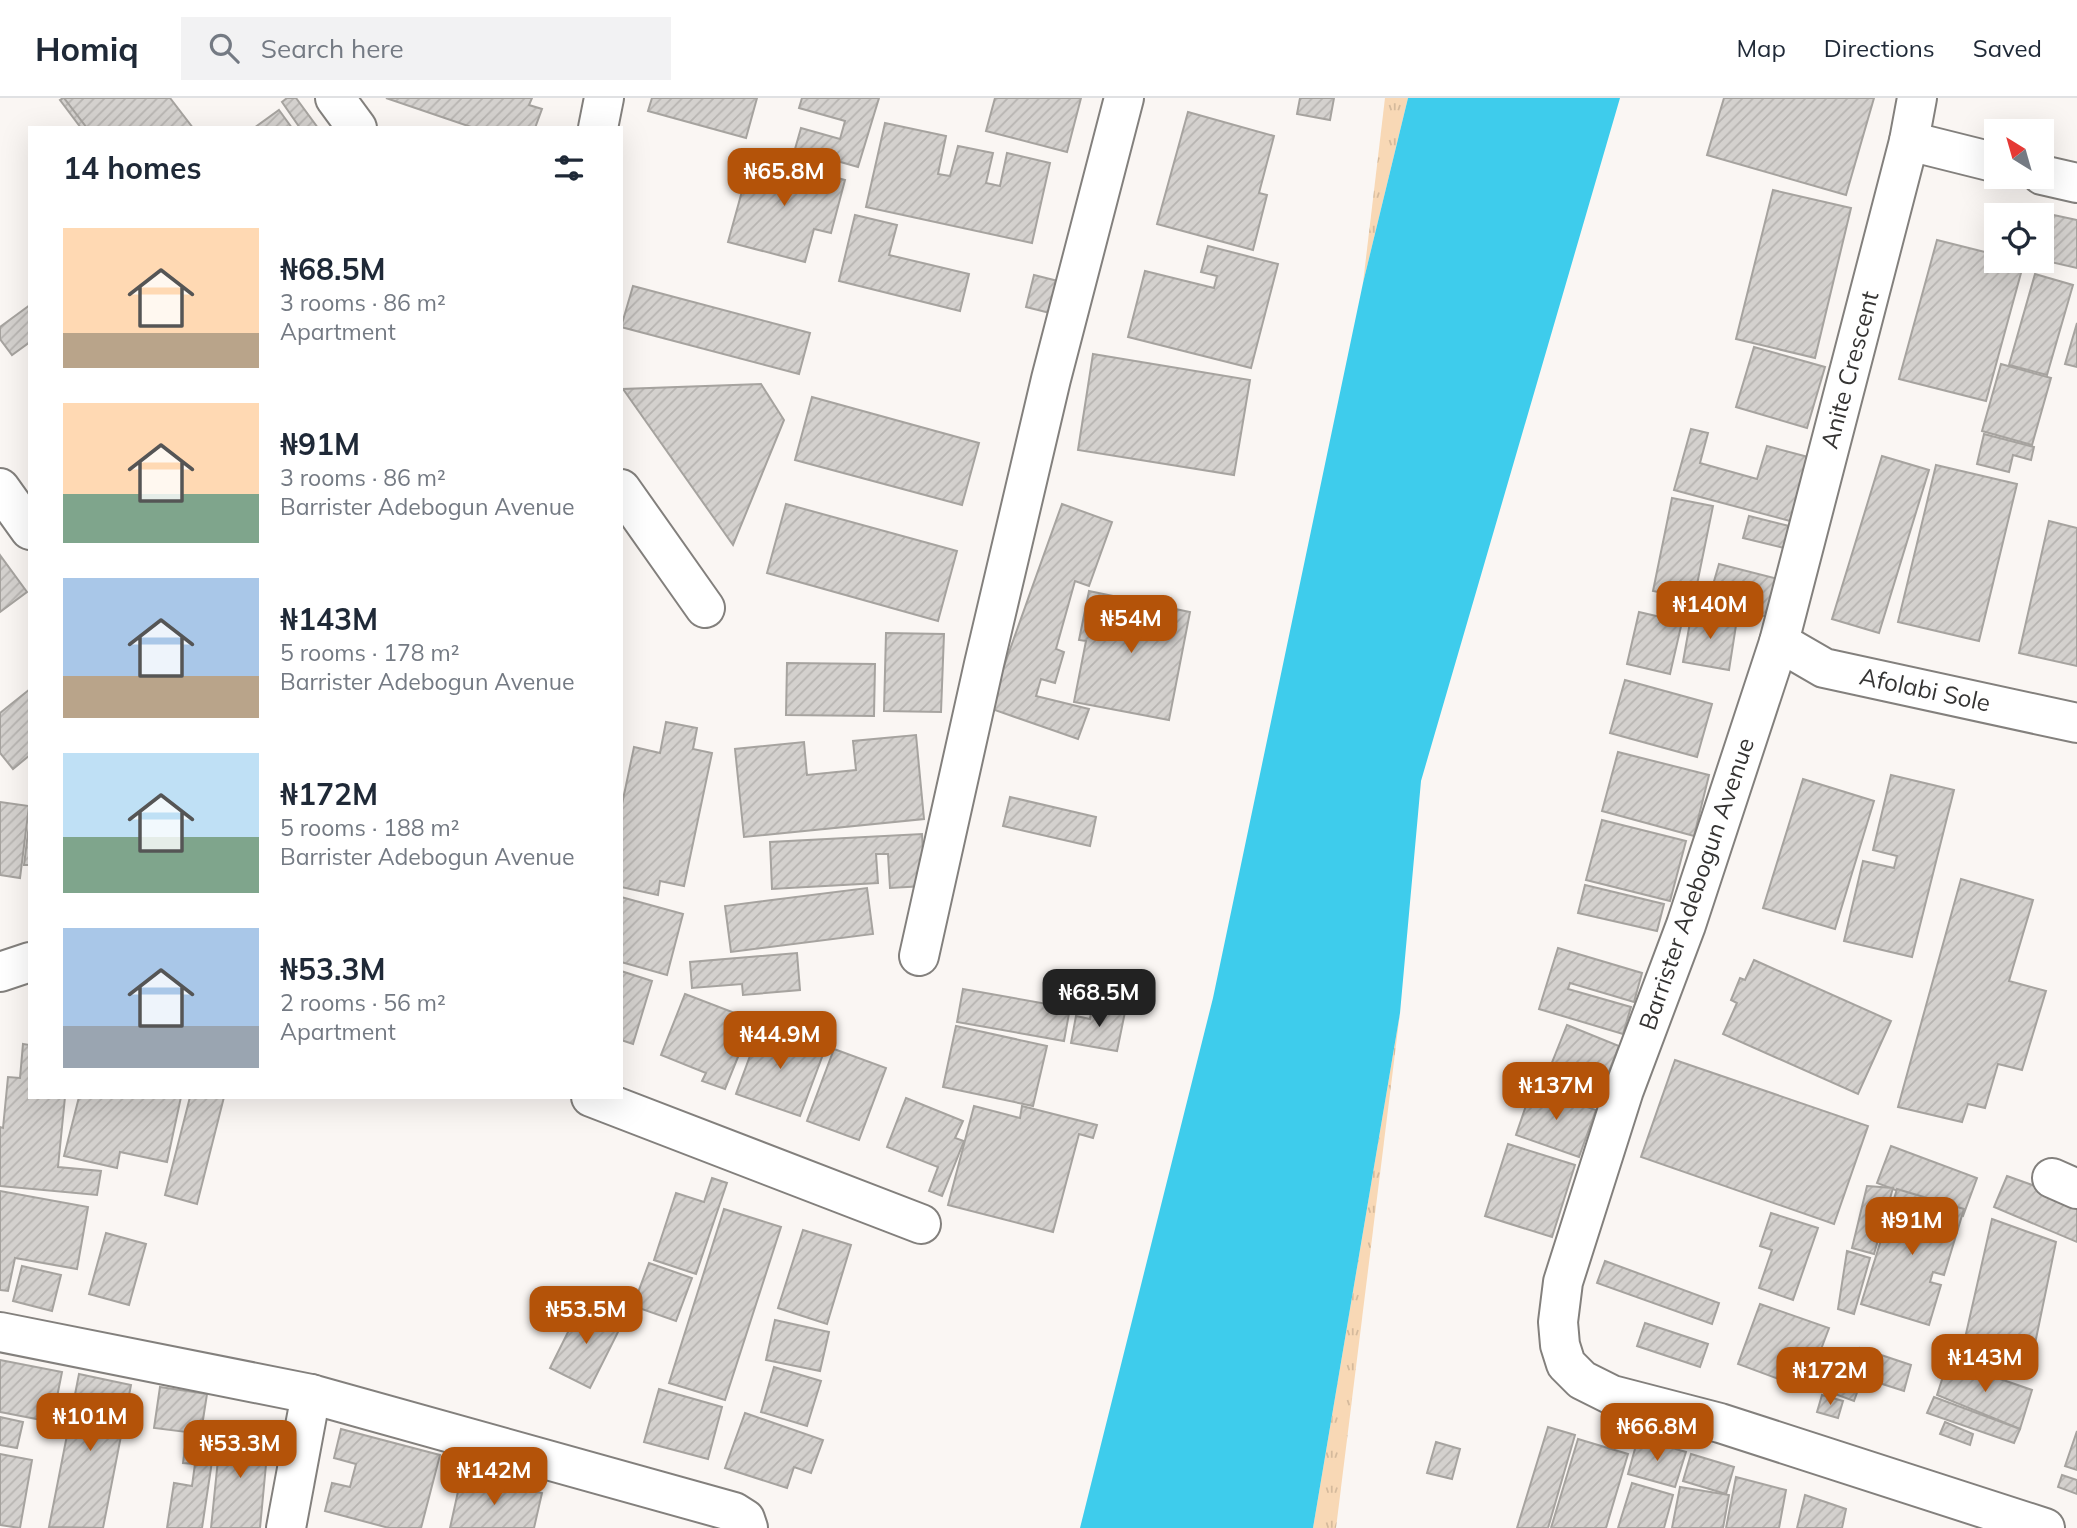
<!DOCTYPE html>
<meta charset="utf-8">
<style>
:root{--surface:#fff;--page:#f2f2f3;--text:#1f2937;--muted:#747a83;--line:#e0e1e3;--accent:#b45309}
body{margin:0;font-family:Mulish,sans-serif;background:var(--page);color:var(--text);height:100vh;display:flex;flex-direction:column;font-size:26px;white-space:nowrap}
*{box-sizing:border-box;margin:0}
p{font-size:23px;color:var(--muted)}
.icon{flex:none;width:38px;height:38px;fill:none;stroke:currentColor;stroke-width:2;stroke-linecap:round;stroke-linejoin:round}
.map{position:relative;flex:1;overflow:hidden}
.sheet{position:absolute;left:28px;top:28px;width:595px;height:973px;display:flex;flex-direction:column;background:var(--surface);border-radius:0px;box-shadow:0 7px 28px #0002}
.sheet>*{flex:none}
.needle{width:46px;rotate:323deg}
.controls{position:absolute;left:1984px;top:21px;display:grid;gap:14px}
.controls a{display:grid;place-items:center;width:70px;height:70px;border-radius:0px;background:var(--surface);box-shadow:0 7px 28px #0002;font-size:35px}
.price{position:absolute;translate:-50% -60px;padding:0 16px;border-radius:14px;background:var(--accent);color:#fff;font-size:23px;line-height:46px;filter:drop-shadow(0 2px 4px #0008)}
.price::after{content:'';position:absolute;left:50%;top:42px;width:21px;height:16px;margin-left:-10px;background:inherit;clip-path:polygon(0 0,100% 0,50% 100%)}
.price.selected{background:#222;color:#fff}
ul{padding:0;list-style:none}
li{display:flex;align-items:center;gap:21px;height:175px;padding:0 35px}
li span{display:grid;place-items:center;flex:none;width:196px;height:140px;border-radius:0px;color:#555}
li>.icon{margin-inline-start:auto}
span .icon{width:84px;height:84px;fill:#fffc;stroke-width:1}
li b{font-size:30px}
h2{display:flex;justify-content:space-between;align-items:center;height:84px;padding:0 35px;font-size:30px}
header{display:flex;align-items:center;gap:42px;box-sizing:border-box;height:98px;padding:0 35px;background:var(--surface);border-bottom:2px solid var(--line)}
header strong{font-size:33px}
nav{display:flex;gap:38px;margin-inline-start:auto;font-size:24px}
.search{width:490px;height:63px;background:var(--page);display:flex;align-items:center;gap:18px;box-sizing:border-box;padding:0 24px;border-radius:0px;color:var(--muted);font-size:26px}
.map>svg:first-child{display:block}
.grass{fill:url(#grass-tufts)}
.water{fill:#3eccec}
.building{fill:url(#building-hatch);stroke:#a6a39f;stroke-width:2}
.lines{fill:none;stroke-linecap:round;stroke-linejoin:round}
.minor-casing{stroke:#83807d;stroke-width:42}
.minor{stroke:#fff;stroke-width:38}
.labels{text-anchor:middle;stroke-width:5;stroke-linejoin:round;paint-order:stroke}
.street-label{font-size:24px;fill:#353433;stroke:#fff}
</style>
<header>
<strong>Homiq</strong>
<div class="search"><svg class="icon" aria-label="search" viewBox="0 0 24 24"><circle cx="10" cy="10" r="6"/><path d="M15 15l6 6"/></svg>Search here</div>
<nav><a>Map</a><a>Directions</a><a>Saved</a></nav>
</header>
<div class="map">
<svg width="2077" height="1430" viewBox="0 0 2077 1430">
<defs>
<pattern id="grass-tufts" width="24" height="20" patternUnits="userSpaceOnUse" patternTransform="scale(1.75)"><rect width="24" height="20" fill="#f8d8b5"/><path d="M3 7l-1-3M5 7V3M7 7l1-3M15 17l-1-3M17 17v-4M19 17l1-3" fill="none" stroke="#d5ba9c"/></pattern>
<pattern id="building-hatch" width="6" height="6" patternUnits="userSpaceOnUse" patternTransform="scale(1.75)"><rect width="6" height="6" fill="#d4d1ce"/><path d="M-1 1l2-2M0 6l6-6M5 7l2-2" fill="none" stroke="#b7b4b1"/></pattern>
</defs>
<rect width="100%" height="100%" fill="#faf6f3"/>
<g class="grass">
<polygon points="1385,0 1408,0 1363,185"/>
<polygon points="1400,915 1336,1430 1313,1430"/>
</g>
<polygon class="water" points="1408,0 1620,0 1421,683 1400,915 1313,1430 1080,1430 1213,900 1363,185"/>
<g class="building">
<polygon points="63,0 156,0 178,30 81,30 60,2"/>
<polygon points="64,0 170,0 193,30 87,30"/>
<polygon points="287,0 296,0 318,30 300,30 282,4"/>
<polygon points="386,0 532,0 529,7 542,11 535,30 474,30"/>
<polygon points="652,0 757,0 746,40 648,13"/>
<polygon points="802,0 879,0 858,69 795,51 801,30 840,41 845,23 799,10"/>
<polygon points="995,0 1081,0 1067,54 986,33"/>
<polygon points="1300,0 1334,0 1330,22 1297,16"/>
<polygon points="1724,0 1874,0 1846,97 1707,57"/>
<polygon points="279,12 292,30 254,30"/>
<polygon points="1188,14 1274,38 1259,95 1267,97 1253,152 1157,126"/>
<polygon points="885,25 946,38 938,76 950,78 958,48 993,55 986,85 1000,88 1007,55 1050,65 1032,145 866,109"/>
<polygon points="752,57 845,82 831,135 814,131 805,164 728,144"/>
<polygon points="1773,92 1851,110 1815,260 1736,241"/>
<polygon points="2035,113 2077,122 2077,170 2042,162 2042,117 2034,117"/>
<polygon points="855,117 897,127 889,157 969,176 960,213 839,183"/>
<polygon points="1937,142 1997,157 1997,163 2024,164 1986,303 1899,281"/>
<polygon points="1208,148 1278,166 1251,270 1128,239 1145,173 1214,190 1217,178 1201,174"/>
<polygon points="2035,176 2073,187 2047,277 2009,267"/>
<polygon points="1034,177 1062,184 1054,216 1026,209"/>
<polygon points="633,188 810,235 799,276 621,229"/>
<polygon points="30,207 30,244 12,257 0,241 0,229"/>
<polygon points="2077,225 2077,269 2065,266"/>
<polygon points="1754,249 1825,269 1807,330 1736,309"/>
<polygon points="1093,256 1250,282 1234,377 1078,352"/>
<polygon points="2001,266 2051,280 2032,347 1982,333"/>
<polygon points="761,286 784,322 733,447 623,291"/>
<polygon points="812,299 979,345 962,407 795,362"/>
<polygon points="1691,331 1708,335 1700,365 1757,381 1767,348 1808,359 1790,423 1674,392"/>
<polygon points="1984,336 2034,349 2031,362 2013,357 2009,374 1977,366"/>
<polygon points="1882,358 1929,372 1879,535 1832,521"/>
<polygon points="1936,367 2017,386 1979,543 1898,524"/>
<polygon points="1672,400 1713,408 1694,501 1653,493"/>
<polygon points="786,406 957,453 938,523 767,475"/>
<polygon points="1062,406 1112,424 1089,488 1075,483 1056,551 1064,554 1055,585 1041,581 1036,598 1089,611 1078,641 989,610"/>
<polygon points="1749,418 1789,428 1784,450 1743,440"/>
<polygon points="2049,423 2077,430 2077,568 2019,555"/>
<polygon points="0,457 27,494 0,514"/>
<polygon points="1719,466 1782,482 1772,520 1708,504"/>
<polygon points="1089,493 1190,514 1169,622 1074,604 1086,543 1079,542"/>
<polygon points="1692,513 1737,521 1729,572 1683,564"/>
<polygon points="1639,514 1682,524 1670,576 1627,566"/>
<polygon points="886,535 944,536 941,614 884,613"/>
<polygon points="787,565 875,566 874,618 786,617"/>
<polygon points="1625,582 1712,606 1697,659 1610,635"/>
<polygon points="30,591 30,657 13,671 0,655 0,615"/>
<polygon points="666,624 697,630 693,651 712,655 684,788 660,783 658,797 621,789 621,711 634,649 660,655"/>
<polygon points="916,637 924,721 744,739 735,651 804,644 807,677 856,672 853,643"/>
<polygon points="1618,654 1709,677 1694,738 1602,713"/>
<polygon points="1891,677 1954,692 1912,859 1844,843 1863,763 1894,770 1897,758 1873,752"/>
<polygon points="1803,681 1874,703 1835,831 1763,810"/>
<polygon points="1010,699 1096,719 1090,748 1003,728"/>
<polygon points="0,704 29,708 20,780 0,777"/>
<polygon points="30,718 30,767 24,767"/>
<polygon points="1602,722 1686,743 1670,803 1586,782"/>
<polygon points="922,736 925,788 890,790 888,756 876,756 878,785 772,791 770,744"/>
<polygon points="1961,781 2033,802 2009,883 2046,893 2022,972 1998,966 1985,1010 1968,1006 1962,1024 1898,1009"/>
<polygon points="1585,787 1664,806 1657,833 1578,815"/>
<polygon points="867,790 873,836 731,854 725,808"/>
<polygon points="621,799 683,816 667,877 621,864"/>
<polygon points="1558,850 1642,875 1634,904 1570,885 1568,891 1631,909 1623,936 1539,911"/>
<polygon points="797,855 800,892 743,897 742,886 692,890 690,864"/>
<polygon points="1754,862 1891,923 1858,996 1723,936 1737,905 1731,902 1740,880 1745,882"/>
<polygon points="621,873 652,883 633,946 621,942"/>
<polygon points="963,891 1070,910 1064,943 957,924"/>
<polygon points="685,896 753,922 725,991 702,983 706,975 661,957"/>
<polygon points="1092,908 1125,914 1117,953 1071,945 1076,918 1090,921"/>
<polygon points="1567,927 1619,948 1597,1003 1545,982"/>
<polygon points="761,928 825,951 800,1018 736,996"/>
<polygon points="956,928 1047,948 1033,1008 943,989"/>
<polygon points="23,946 30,947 30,999 65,999 58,1069 101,1073 97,1097 0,1088 0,1029 3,1030 8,979 20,980"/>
<polygon points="834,951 886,970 859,1042 807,1023"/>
<polygon points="1675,962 1868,1028 1834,1126 1641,1059"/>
<polygon points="1532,990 1596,1012 1579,1059 1516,1037"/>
<polygon points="79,999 181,999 167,1064 120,1054 117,1070 64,1058"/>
<polygon points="190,999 224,999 197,1106 165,1097"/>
<polygon points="906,1000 963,1023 955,1040 964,1043 942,1098 929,1093 938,1069 887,1049"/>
<polygon points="974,1008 1020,1020 1022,1008 1097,1027 1093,1040 1079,1036 1053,1134 948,1107"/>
<polygon points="1508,1046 1575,1067 1552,1139 1485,1118"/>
<polygon points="1891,1048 1977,1080 1963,1118 1877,1085"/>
<polygon points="2007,1078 2077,1103 2077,1144 1994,1109"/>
<polygon points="712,1080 727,1085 696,1176 654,1162 676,1095 704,1104"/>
<polygon points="1867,1088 1893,1090 1874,1156 1852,1150"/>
<polygon points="1897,1091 1964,1111 1944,1177 1933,1174 1930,1184 1941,1187 1929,1227 1861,1206"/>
<polygon points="0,1093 88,1109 77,1171 15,1160 8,1193 0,1192"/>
<polygon points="724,1111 781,1129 725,1302 669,1285"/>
<polygon points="1771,1115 1818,1130 1793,1202 1759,1190 1772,1152 1760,1148"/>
<polygon points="1992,1121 2056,1144 2030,1270 1963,1249"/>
<polygon points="803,1132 851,1147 827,1226 778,1210"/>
<polygon points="106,1135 146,1146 129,1207 89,1196"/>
<polygon points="1847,1153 1870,1160 1854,1216 1838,1211"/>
<polygon points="1605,1163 1719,1205 1712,1226 1597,1185"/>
<polygon points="649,1165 692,1180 676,1223 633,1208"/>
<polygon points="22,1168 61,1177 52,1213 13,1203"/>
<polygon points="582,1206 622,1226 590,1290 550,1270"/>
<polygon points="1760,1206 1829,1230 1806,1291 1738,1266"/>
<polygon points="775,1222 829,1234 820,1273 766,1262"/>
<polygon points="1645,1225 1708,1246 1700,1269 1637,1248"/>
<polygon points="1860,1250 1911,1267 1904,1293 1870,1282 1873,1274 1854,1267"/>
<polygon points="0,1262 62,1274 52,1324 0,1314"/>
<polygon points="1948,1263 2032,1292 2020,1331 1937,1297"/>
<polygon points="1834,1264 1864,1275 1854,1303 1824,1292"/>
<polygon points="774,1269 821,1283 807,1328 761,1314"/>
<polygon points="79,1276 131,1287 103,1430 49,1429"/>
<polygon points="160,1289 207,1296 202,1328 217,1330 202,1430 167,1430 174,1385 192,1388 195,1366 183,1365 187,1334 154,1330"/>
<polygon points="659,1291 722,1309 708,1361 644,1344"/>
<polygon points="1822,1297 1843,1303 1838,1320 1817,1314"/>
<polygon points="1934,1299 2020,1331 2014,1345 1927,1315"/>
<polygon points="745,1315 823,1342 811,1375 794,1369 787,1390 725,1370"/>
<polygon points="0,1319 23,1324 17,1350 0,1347"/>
<polygon points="1945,1324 1973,1336 1970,1347 1940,1336"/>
<polygon points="1548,1329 1575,1337 1548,1430 1517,1430"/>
<polygon points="341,1331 440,1357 421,1430 389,1430 325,1413 332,1385 350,1389 356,1366 334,1360"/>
<polygon points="221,1332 269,1335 260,1430 211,1430"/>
<polygon points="2077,1333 2077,1372 2065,1368"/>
<polygon points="1638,1340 1686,1354 1675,1389 1628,1376"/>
<polygon points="1578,1341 1628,1356 1606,1430 1551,1430"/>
<polygon points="1436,1344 1460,1351 1452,1381 1427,1375"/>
<polygon points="0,1356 32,1362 20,1430 0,1427"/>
<polygon points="1691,1356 1734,1369 1726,1396 1683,1383"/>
<polygon points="2062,1377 2077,1382 2077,1396 2058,1389"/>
<polygon points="1736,1379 1786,1392 1779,1430 1726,1430"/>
<polygon points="461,1380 542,1395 534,1430 450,1430"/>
<polygon points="1632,1385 1673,1397 1664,1430 1618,1430"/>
<polygon points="1680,1389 1729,1397 1723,1430 1672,1430"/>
<polygon points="1805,1397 1846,1411 1842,1430 1797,1430"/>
</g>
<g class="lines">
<g class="minor-casing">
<g id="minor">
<polyline points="335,0 357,30"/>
<polyline points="1917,0 1909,43 1779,544 1686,827 1624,992 1563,1184 1558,1224 1560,1247 1566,1266 1582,1282 1612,1297 1720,1325 2045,1430"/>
<polyline points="598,30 604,0"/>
<polyline points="1909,43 1997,65"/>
<polyline points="2042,77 2077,85"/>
<polyline points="0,390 30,432"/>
<polyline points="621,391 705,510"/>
<polyline points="1779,544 1824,570 2077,625"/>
<polyline points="919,858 984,566 1051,281 1124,0"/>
<polyline points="0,874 30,864"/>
<polyline points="591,999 921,1126"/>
<polyline points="2052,1080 2077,1091"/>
<polyline points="0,1234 311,1296 734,1414 745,1421 748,1430"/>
<polyline points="286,1430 311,1296"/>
</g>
</g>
<use href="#minor" class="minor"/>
</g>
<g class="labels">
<g class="street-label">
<text transform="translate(1850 272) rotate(-75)" y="8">Anite Crescent</text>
<text transform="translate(1925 592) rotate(12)" y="8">Afolabi Sole</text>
<text transform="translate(1697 786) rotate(-71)" y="8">Barrister Adebogun Avenue</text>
</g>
</g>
</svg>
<div class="controls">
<a><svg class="needle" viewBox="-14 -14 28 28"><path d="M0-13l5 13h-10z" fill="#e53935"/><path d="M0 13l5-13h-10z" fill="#747a83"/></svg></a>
<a><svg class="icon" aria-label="locate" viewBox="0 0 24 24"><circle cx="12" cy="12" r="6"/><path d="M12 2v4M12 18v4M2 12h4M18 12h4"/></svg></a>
</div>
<b class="price" style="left:784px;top:110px">₦65.8M</b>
<b class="price" style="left:1710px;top:543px">₦140M</b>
<b class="price" style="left:1131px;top:557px">₦54M</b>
<b class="price selected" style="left:1099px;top:931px">₦68.5M</b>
<b class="price" style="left:780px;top:973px">₦44.9M</b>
<b class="price" style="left:1556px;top:1024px">₦137M</b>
<b class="price" style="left:1912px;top:1159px">₦91M</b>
<b class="price" style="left:586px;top:1248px">₦53.5M</b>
<b class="price" style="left:1985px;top:1296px">₦143M</b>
<b class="price" style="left:1830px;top:1309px">₦172M</b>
<b class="price" style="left:90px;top:1355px">₦101M</b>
<b class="price" style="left:1657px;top:1365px">₦66.8M</b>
<b class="price" style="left:240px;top:1382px">₦53.3M</b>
<b class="price" style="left:494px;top:1409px">₦142M</b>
<section class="sheet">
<h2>14 homes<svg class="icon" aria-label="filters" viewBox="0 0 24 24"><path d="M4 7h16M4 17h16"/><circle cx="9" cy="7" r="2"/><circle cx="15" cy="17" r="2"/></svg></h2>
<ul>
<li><span style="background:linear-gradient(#ffd9b3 75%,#b9a48a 0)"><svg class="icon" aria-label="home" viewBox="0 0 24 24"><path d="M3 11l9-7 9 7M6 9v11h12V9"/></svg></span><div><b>₦68.5M</b><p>3 rooms · 86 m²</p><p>Apartment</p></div></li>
<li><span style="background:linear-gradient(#ffd9b3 65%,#7fa58c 0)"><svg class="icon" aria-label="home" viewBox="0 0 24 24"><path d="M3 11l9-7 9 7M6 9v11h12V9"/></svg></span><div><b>₦91M</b><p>3 rooms · 86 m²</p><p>Barrister Adebogun Avenue</p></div></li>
<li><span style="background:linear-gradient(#a9c7e8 70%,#b9a48a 0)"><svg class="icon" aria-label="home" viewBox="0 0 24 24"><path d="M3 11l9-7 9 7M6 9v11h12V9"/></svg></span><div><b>₦143M</b><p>5 rooms · 178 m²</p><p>Barrister Adebogun Avenue</p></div></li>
<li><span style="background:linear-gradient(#bfe0f5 60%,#7fa58c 0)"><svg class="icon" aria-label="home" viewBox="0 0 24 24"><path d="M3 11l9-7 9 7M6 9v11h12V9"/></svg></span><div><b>₦172M</b><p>5 rooms · 188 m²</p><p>Barrister Adebogun Avenue</p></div></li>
<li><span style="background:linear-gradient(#a9c7e8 70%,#9aa5b1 0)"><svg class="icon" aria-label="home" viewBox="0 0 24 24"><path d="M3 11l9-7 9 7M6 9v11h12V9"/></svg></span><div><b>₦53.3M</b><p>2 rooms · 56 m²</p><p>Apartment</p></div></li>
</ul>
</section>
</div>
